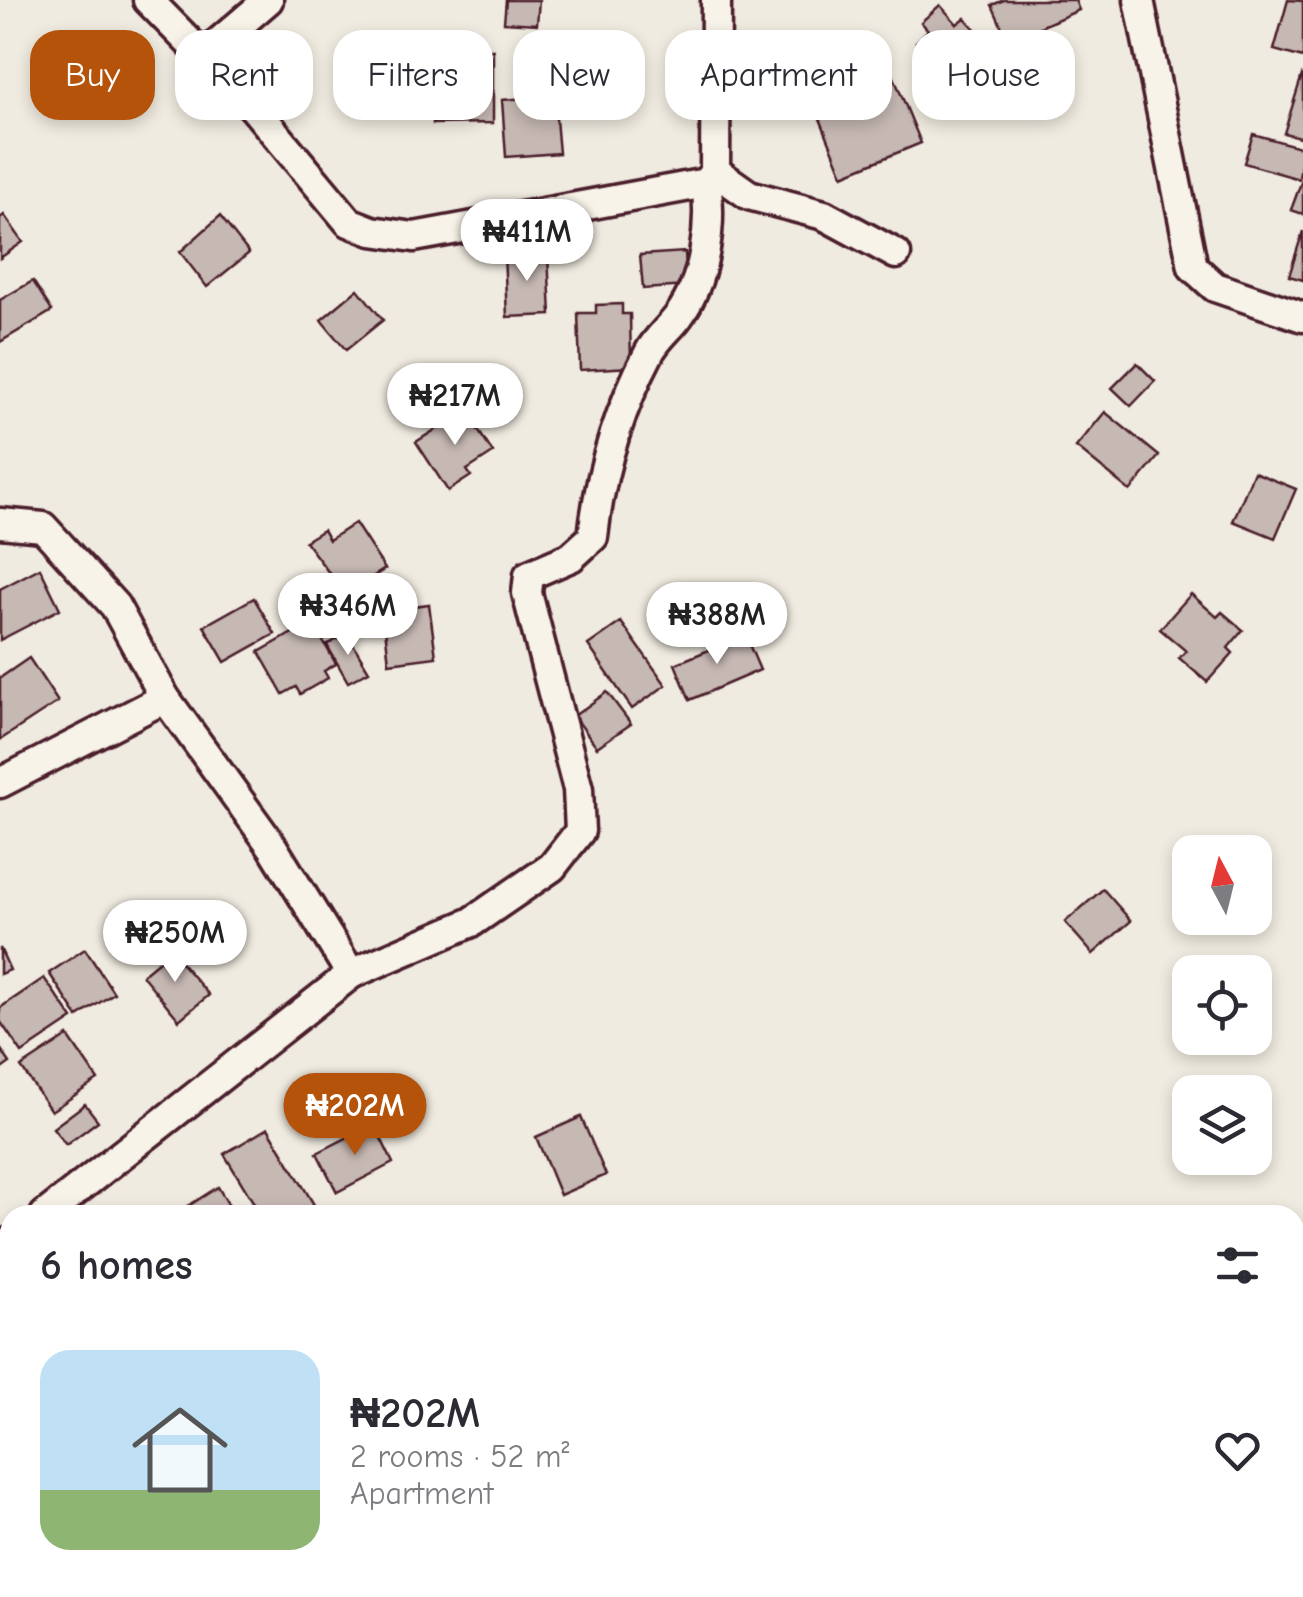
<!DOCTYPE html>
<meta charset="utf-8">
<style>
:root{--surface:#fff;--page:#f7f7f7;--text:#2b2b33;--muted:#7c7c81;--accent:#b45309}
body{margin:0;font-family:"Comic Neue",sans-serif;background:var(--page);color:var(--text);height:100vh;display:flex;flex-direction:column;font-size:38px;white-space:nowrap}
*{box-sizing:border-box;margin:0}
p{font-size:32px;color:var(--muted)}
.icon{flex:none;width:55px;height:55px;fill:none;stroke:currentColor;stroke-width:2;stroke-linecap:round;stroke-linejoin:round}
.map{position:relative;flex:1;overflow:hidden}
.details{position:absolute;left:0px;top:1205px;width:1305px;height:392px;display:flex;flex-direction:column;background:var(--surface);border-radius:30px 30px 0 0;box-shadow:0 5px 15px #0003}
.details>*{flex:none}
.guide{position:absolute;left:30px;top:30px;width:1245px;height:90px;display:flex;gap:20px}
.needle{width:65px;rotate:353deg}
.tools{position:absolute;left:1172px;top:835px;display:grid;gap:20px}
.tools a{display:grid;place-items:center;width:100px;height:100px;border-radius:20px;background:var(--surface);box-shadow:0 5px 15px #0003;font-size:50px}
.price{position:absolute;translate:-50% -85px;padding:0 22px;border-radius:35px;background:#fff;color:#222;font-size:32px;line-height:65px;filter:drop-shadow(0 2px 5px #0008)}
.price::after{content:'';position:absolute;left:50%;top:60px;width:30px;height:22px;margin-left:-15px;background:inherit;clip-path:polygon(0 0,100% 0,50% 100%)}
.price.selected{background:var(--accent);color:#fff}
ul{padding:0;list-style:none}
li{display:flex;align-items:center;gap:30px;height:250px;padding:0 40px}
li span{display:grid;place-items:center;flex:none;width:280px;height:200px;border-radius:30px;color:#555}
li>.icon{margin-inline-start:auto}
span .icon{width:120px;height:120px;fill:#fffc;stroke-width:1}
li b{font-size:42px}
h2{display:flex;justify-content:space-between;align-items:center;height:120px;padding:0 40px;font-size:42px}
.pill{padding:0 35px;border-radius:30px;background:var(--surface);box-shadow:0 5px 15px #0003;font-size:35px;line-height:90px}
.pill.selected{background:var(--accent);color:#fff}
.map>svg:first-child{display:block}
.building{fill:#c6b8b3;stroke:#4a1f2b;stroke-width:2.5}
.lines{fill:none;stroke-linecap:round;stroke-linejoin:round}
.minor-casing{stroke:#4a1f2b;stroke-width:35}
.minor{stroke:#f7f3e8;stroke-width:28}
</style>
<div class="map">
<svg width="1303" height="1597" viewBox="0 0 1303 1597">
<rect width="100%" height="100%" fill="#f0ebe0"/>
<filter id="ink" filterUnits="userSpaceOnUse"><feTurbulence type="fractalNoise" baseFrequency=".01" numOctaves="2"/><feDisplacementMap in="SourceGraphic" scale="20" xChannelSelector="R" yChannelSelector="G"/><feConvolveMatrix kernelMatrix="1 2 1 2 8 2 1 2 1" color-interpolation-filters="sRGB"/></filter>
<g filter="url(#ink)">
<g class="building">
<polygon points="506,0 539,0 537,24 504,22"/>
<polygon points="1004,0 1075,0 1079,10 1008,41 992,5"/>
<polygon points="1288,0 1303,1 1303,58 1274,50"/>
<polygon points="940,5 957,24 965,18 997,53 949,96 921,64 930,57 916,42 928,30 921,22"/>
<polygon points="605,48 608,77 584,79 581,50"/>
<polygon points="493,50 493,123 433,124 433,51"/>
<polygon points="856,69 861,82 891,70 921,143 843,175 808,89"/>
<polygon points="1302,75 1303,76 1303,138 1284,133"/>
<polygon points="554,96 559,153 506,157 502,100"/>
<polygon points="1253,134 1303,148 1299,179 1244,163"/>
<polygon points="1303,177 1303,214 1291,210"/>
<polygon points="4,215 23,242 0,258 0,218"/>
<polygon points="220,216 249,253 207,287 180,252"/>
<polygon points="1303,231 1303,280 1289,276"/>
<polygon points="535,248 535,256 548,255 551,315 507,317 504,254 510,254 510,249"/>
<polygon points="685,252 687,286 643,289 640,255"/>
<polygon points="33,281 52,311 0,342 0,300"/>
<polygon points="358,289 383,320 346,350 321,320"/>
<polygon points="622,304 622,314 630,314 631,367 580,370 578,313 596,313 596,305"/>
<polygon points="1137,363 1155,381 1131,406 1112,388"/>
<polygon points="461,404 493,453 467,470 471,476 448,491 416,442 446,423 442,416"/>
<polygon points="1105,412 1159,456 1130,491 1076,447"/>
<polygon points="1254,472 1296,489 1275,538 1233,521"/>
<polygon points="355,523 385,569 345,594 305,541 323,530 329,540"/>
<polygon points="40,568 60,609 0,640 0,589"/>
<polygon points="1191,594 1217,617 1222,612 1243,630 1228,648 1233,653 1207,682 1179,658 1186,651 1160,629"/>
<polygon points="254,598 275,634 225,662 204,626"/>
<polygon points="429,604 436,657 389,663 383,610"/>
<polygon points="312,622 336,664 324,671 328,678 300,694 296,687 283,694 259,652"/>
<polygon points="621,622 666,685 632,709 588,645"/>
<polygon points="347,634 369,671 348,682 327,645"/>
<polygon points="745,635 760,670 690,700 675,664"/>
<polygon points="29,658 58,702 0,740 0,678"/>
<polygon points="607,692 631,724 597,747 574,716"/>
<polygon points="1103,889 1131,921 1093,954 1065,922"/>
<polygon points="0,948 10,970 0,974"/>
<polygon points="85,949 114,993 78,1017 49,973"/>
<polygon points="171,951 209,995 179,1020 142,975"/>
<polygon points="44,978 73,1019 22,1053 0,1021 0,1008"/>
<polygon points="68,1036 98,1080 51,1111 21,1067"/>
<polygon points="0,1048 10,1063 0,1070"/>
<polygon points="85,1104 98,1121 66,1145 53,1128"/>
<polygon points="581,1117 606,1175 560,1195 536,1137"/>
<polygon points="374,1124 393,1163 337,1192 317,1153"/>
<polygon points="268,1128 319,1213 315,1215 261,1215 224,1154"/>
<polygon points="218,1187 231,1209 221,1215 185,1215 182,1210"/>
<polygon points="10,1488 10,1528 0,1501 0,1494"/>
</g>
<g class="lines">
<g class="minor-casing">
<g id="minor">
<polyline points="148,0 254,108 349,222 372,231 414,237 706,183 715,171 716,0"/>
<polyline points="1139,0 1193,267 1215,287 1303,317"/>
<polyline points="204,55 268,0"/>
<polyline points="715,171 749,195 824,215 896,254"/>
<polyline points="0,523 43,527 115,606 165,698 272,846 351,974"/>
<polyline points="0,783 165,698"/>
<path d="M45,1215L351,974L472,922L552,867L580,831L578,789L527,593L529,575L571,557L593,537C600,471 618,412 649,353C656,339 669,329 678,317C705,281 712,225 706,183"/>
<polyline points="0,1250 10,1242"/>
<polyline points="0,1563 10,1579"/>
<polyline points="407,1597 411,1588"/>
<polyline points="476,1597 484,1588"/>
</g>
</g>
<use href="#minor" class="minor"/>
</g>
</g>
</svg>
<div class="tools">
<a><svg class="needle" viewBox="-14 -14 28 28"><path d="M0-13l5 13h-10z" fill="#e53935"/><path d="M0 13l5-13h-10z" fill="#7c7c81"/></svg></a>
<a><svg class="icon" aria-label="locate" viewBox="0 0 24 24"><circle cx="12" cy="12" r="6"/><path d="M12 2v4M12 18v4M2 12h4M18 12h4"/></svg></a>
<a><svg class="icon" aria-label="layers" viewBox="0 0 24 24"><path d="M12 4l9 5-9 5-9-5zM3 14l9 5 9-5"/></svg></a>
</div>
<b class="price" style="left:527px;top:284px">₦411M</b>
<b class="price" style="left:455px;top:448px">₦217M</b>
<b class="price" style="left:348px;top:658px">₦346M</b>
<b class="price" style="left:717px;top:667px">₦388M</b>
<b class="price" style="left:175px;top:985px">₦250M</b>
<b class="price selected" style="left:355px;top:1158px">₦202M</b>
<div class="guide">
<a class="pill selected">Buy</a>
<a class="pill">Rent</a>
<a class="pill">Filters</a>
<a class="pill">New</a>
<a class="pill">Apartment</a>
<a class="pill">House</a>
</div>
<section class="details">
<h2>6 homes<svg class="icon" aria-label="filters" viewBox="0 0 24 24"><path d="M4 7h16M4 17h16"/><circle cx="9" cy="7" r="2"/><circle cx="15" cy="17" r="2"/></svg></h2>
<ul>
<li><span style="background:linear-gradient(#bfe0f5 70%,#8fb573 0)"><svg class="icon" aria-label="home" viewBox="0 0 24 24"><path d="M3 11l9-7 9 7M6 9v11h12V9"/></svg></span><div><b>₦202M</b><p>2 rooms · 52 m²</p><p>Apartment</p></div><svg class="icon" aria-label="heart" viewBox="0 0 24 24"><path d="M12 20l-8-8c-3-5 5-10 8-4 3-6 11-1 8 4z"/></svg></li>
</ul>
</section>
</div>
